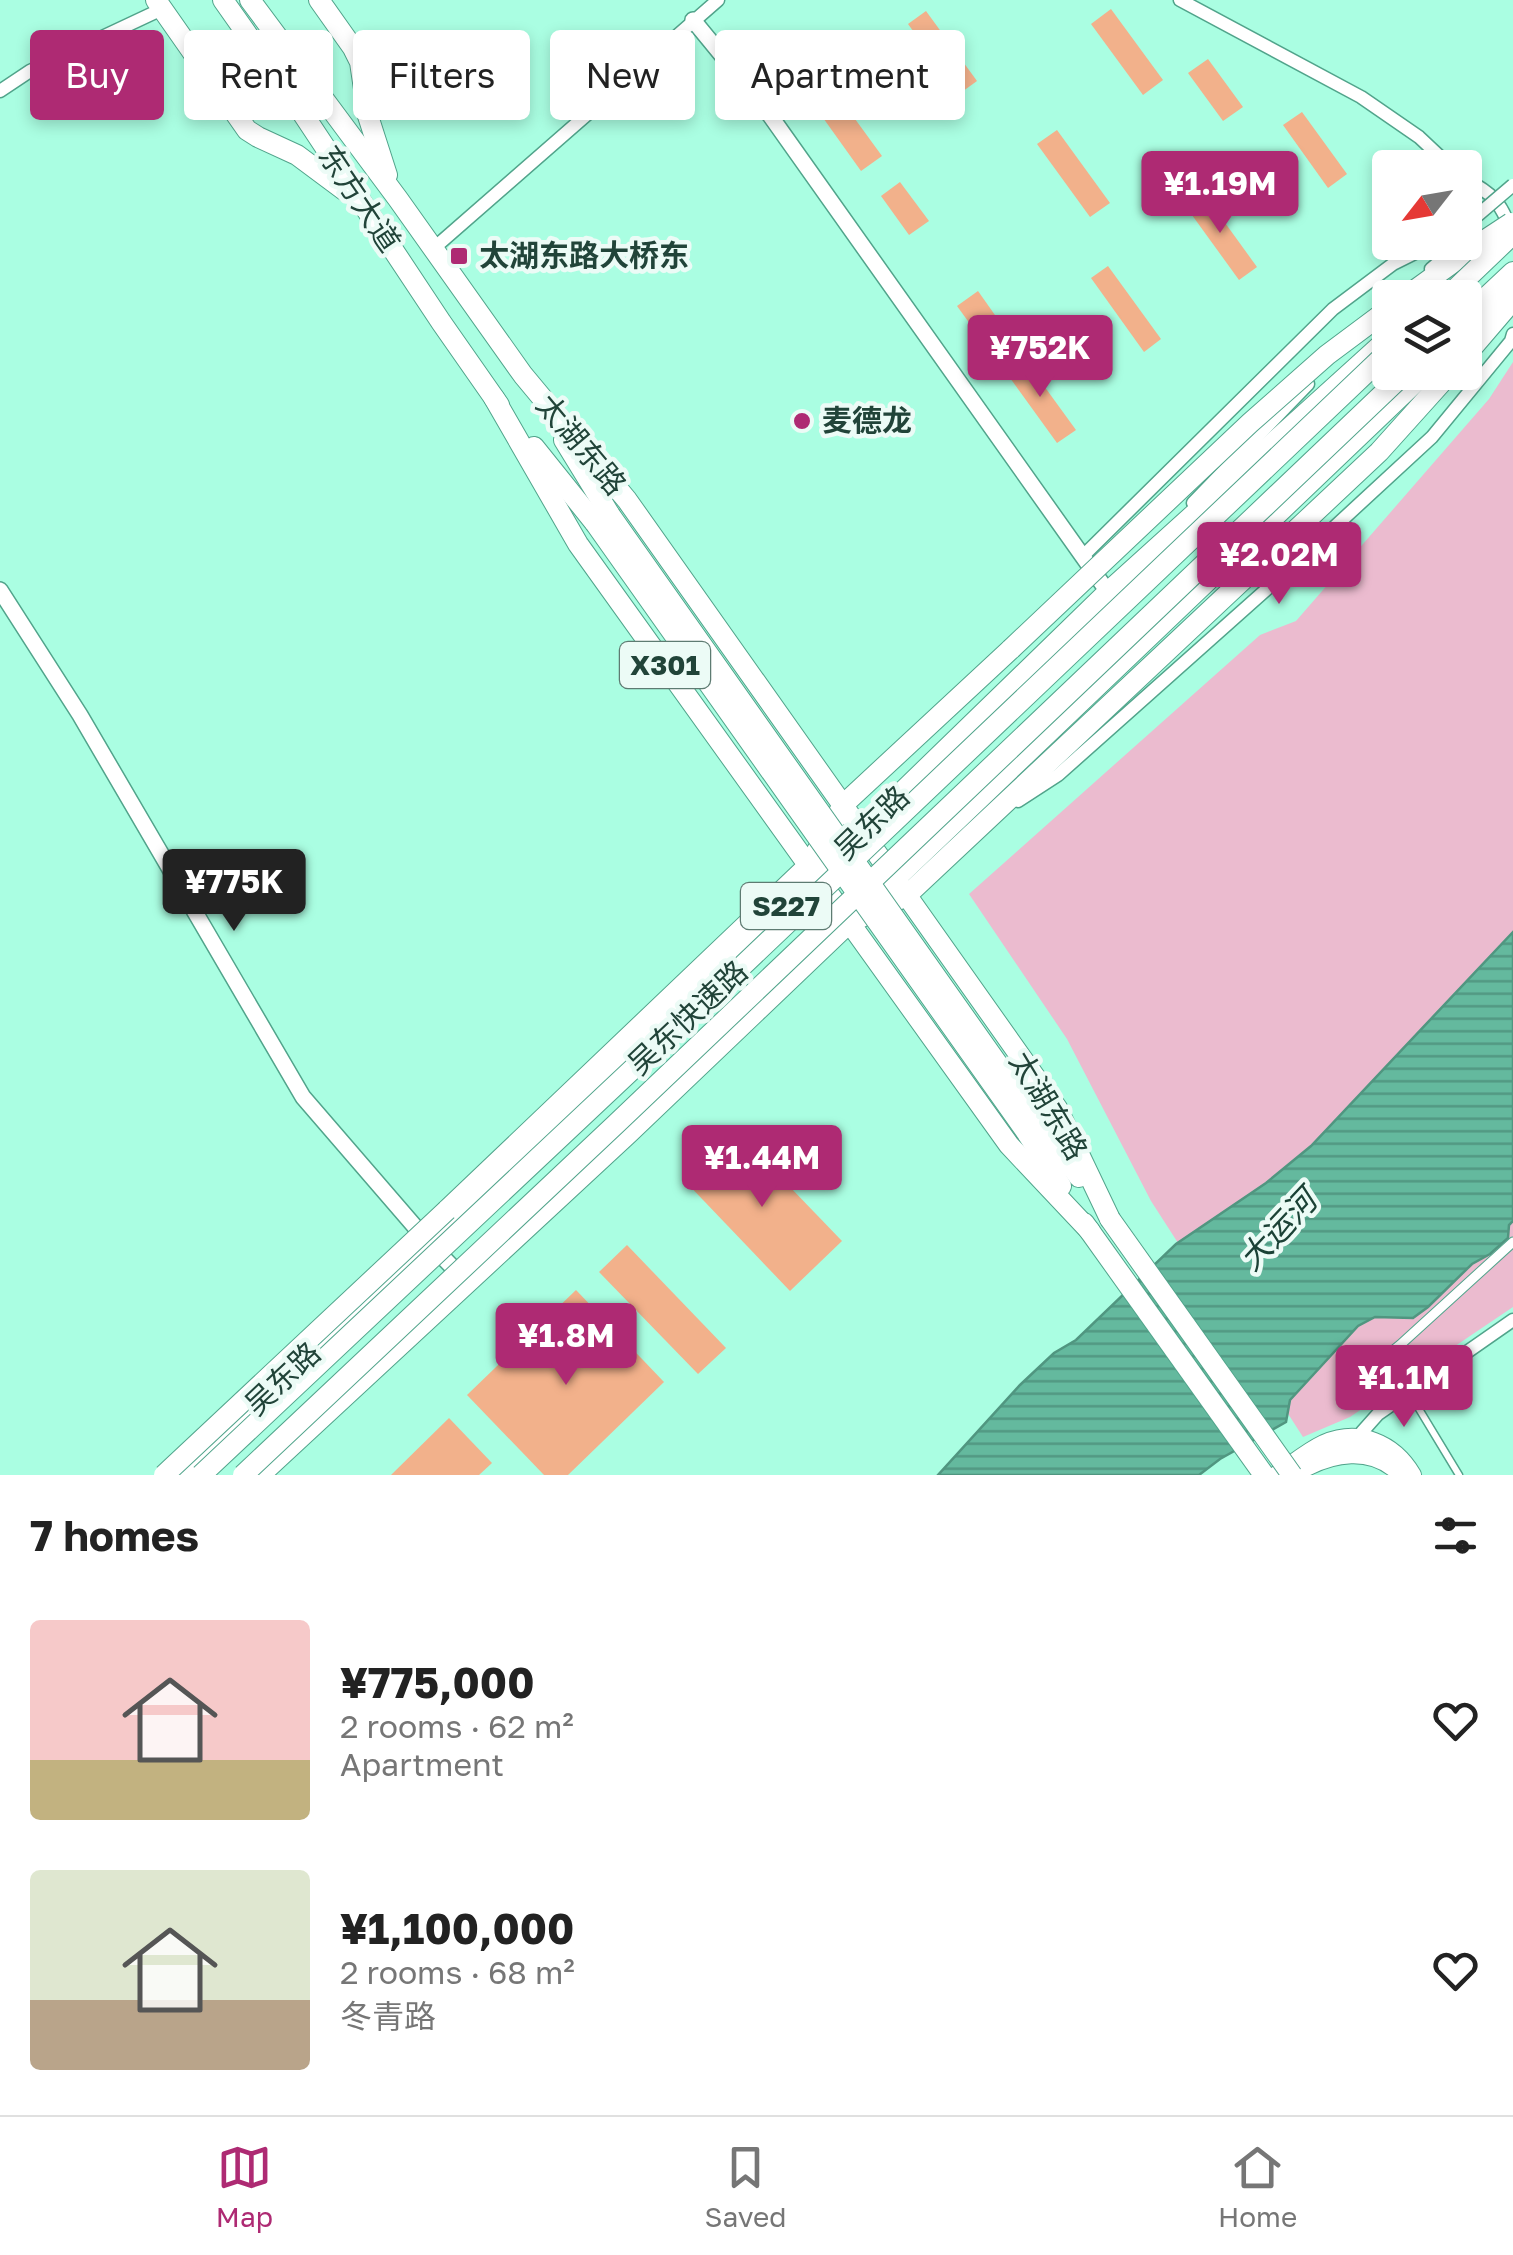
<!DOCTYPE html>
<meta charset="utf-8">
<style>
:root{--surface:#fff;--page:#f6f6f6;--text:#222;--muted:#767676;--line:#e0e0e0;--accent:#ae2a73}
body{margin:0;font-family:"Golos Text","Noto Sans SC",sans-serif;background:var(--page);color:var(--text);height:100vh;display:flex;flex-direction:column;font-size:38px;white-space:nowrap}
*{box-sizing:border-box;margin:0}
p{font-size:32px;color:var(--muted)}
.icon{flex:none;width:55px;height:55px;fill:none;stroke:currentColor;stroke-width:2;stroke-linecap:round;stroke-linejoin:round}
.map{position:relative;height:1475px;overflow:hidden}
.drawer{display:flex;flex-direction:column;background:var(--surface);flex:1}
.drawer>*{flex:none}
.top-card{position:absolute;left:30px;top:30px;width:1000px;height:90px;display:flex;gap:20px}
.needle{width:65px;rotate:239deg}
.fabs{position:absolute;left:1372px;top:150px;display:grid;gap:20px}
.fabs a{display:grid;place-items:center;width:110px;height:110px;border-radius:10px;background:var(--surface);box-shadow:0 5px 15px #0003;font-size:50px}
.price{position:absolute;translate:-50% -85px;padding:0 22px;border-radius:10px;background:var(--accent);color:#fff;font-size:32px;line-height:65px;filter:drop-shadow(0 2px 5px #0008)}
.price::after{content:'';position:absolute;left:50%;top:60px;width:30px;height:22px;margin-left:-15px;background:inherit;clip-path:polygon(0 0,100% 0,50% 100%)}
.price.current{background:#222;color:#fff}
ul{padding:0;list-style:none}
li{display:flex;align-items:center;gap:30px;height:250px;padding:0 30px}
li span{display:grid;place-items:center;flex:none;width:280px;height:200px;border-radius:10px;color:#555}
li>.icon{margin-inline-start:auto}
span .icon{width:120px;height:120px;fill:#fffc;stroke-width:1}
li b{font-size:42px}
h2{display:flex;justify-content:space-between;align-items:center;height:120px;padding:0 30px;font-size:42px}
.chip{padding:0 35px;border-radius:10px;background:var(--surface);box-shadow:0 5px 15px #0003;font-size:35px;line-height:90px}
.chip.current{background:var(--accent);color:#fff}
.dock{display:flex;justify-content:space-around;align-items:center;height:140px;border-top:2px solid var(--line);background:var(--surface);font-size:28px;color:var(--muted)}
.dock a{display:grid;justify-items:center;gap:5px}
.dock .current{color:var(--accent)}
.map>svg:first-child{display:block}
.green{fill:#ebbbcf}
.water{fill:url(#water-rules);stroke:#509680;stroke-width:2.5}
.building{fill:#f2b18b}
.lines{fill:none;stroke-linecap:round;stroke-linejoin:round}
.service-casing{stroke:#51a48b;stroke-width:9}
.pedestrian-casing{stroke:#51a48b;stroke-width:11}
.minor-casing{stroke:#51a48b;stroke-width:15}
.tertiary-casing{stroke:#51a48b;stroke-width:18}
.secondary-casing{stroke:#51a48b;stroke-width:20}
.primary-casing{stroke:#51a48b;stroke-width:22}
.trunk-casing{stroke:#51a48b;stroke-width:22}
.service{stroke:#fff;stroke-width:6}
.pedestrian{stroke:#fff;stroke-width:9}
.minor{stroke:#fff;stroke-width:12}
.tertiary{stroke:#fff;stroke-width:15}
.secondary{stroke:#fff;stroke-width:18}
.primary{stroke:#fff;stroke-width:20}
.trunk{stroke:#fff;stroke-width:20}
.minor-bridge-casing{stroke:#51a48b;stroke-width:15;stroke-linecap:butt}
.primary-bridge-casing{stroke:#51a48b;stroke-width:22;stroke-linecap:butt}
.trunk-bridge-casing{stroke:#51a48b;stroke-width:22;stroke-linecap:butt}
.minor-bridge{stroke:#fff;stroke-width:12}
.primary-bridge{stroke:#fff;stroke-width:20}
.trunk-bridge{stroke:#fff;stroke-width:20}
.poi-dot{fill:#ae2a73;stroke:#ecfbf6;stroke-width:4}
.labels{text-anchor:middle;stroke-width:9;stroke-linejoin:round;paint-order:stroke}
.shield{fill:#ecfbf6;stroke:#5e7b72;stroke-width:2.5}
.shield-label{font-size:28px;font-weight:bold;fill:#214439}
.street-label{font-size:30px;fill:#214439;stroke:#ecfbf6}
.poi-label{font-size:30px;font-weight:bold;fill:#214439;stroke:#ecfbf6;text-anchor:start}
.water-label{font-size:32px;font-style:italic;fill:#1b4236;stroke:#ecfbf6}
</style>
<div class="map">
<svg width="1513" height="1475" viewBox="0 0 1513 1475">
<defs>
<pattern id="water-rules" width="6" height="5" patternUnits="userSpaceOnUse" patternTransform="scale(2.5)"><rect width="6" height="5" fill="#64b99e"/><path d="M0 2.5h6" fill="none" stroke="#529882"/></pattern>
</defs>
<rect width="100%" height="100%" fill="#aafee2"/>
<polygon class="green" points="1513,362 1513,1307 1350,1417 1303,1437 1151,1201 1067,1039 969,894 1260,635 1296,621 1489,399"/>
<polygon class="water" points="1513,932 1513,1221 1509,1225 1508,1238 1490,1254 1472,1264 1428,1307 1413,1318 1375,1317 1358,1326 1290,1400 1286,1422 1220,1459 1199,1475 938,1475 1020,1385 1054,1353 1076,1340 1176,1244 1266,1183 1311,1146"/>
<g class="building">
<polygon points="1111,9 1163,80 1143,95 1091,24"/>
<polygon points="926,11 977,81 959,94 908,24"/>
<polygon points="1208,59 1243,107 1223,121 1188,73"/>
<polygon points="831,86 882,156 861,171 811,101"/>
<polygon points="1302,112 1347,174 1328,188 1283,125"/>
<polygon points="1057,130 1110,203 1090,217 1037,144"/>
<polygon points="900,182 929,221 909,235 881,196"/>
<polygon points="1202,191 1257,267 1239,280 1184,204"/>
<polygon points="1108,266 1161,339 1144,352 1091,278"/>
<polygon points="978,291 1014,342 994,357 957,306"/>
<polygon points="1023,357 1076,430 1057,443 1005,371"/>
<polygon points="733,1128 842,1241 790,1291 682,1178"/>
<polygon points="627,1245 726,1348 698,1374 599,1272"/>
<polygon points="576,1290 664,1382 568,1475 544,1475 467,1395"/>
<polygon points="449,1418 492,1463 479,1475 391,1475"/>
</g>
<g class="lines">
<g class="service-casing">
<polyline id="service" points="1410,1394 1459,1475"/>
</g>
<g class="pedestrian-casing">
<polyline id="pedestrian" points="1354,1382 1400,1345 1513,1242"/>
</g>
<g class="minor-casing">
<g id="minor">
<polyline points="1180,0 1361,97 1419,137 1452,168"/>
<polyline points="0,91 30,71 162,9"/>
<path d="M1465,179C1492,193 1501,202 1511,231"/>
<polyline points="433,249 718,0"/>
<polyline points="1431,269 1438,263 1449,242"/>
<polyline points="1193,503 1308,384"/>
<polyline points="1083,556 1333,309 1393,264 1437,242"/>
<polyline points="1018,801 1058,775 1277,580 1432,437 1511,341 1513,334"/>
<polyline points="1360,1445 1362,1432 1378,1414 1513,1320"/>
</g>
</g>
<g class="tertiary-casing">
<g id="tertiary">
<polyline points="693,20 762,104 1108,592"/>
<polyline points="0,590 80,715 303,1097 429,1243 464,1279"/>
</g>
</g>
<g class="secondary-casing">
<g id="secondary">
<path d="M1297,1472C1331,1452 1372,1444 1402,1475"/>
<path d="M1277,1475C1292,1465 1307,1452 1324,1444C1359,1429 1393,1443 1412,1475"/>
</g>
</g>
<g class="primary-casing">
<g id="primary">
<polyline points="156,0 247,130 258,137 297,155 344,190"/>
<polyline points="223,0 301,111 441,322 499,405"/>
<polyline points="250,0 398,199 523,375 627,500 1057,1108 1110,1219"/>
<polyline points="319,0 353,48 360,62 368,116 387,175"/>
<polyline points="1465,335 1513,289"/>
<polyline points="494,398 578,544 1009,1145 1090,1231"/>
<polyline points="564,440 610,515"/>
<polyline points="534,447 595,523"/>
<polyline points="1040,1124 1079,1177"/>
<polyline points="1027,1133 1061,1186"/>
<polyline points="1084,1223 1264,1475"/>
<polyline points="181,1475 729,960 1108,592 1390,337"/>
<polyline points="260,1475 628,1134 1426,372"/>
</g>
</g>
<g class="trunk-casing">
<g id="trunk">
<polyline points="1404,298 1476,246"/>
<polyline points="1465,317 1513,272"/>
<polyline points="1465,356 1513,300"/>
<polyline points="849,923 906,896 1379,452 1451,372"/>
<polyline points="447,1210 809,865 843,805 1011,649"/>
</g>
</g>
<use href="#service" class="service"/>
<use href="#pedestrian" class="pedestrian"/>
<use href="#minor" class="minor"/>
<use href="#tertiary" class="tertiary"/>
<use href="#secondary" class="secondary"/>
<use href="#primary" class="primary"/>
<use href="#trunk" class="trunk"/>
<g class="minor-bridge-casing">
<polyline id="minor-bridge" points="1465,226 1513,185"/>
</g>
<g class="primary-bridge-casing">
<g id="primary-bridge">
<polyline points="610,515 1040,1124"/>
<polyline points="595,523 1027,1133"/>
<polyline points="1110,1219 1292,1475"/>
</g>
</g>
<g class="trunk-bridge-casing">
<g id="trunk-bridge">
<polyline points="1476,246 1511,223"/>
<polyline points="1446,298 1513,234"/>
<polyline points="1011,649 1250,423 1327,355 1390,308"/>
<polyline points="164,1475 447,1210"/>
<polyline points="201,1475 738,970 1390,350"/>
<polyline points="243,1475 616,1124 1406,372"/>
</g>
</g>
<use href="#minor-bridge" class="minor-bridge"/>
<use href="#primary-bridge" class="primary-bridge"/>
<use href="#trunk-bridge" class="trunk-bridge"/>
</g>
<g class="poi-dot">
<rect x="449" y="246" width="20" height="20" rx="5"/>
<circle cx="802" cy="421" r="10"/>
</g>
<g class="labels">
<g class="shield">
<rect x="620" y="642" width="90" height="46" rx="8"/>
<rect x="741" y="883" width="90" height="46" rx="8"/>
</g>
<g class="shield-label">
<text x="665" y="675">X301</text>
<text x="786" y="916">S227</text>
</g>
<g class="street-label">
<text transform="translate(359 199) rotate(56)" y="10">东方大道</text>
<text transform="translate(581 445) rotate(50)" y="10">太湖东路</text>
<text transform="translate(872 823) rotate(-44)" y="10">吴东路</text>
<text transform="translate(688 1018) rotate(-43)" y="10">吴东快速路</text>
<text transform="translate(1048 1106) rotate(59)" y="10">太湖东路</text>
<text transform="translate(283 1379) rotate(-43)" y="10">吴东路</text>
</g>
<g class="poi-label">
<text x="479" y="266">太湖东路大桥东</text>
<text x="822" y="431">麦德龙</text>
</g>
<g class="water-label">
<text transform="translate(1278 1230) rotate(-47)" y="11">大运河</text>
</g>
</g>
</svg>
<div class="fabs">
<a><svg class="needle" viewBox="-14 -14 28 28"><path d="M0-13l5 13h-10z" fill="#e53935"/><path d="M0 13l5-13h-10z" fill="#767676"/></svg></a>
<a><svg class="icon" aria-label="layers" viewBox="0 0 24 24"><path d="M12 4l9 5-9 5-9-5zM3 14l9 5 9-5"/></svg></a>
</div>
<b class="price" style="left:1220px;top:236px">¥1.19M</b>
<b class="price" style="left:1040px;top:400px">¥752K</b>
<b class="price" style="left:1279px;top:607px">¥2.02M</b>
<b class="price current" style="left:234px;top:934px">¥775K</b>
<b class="price" style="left:762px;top:1210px">¥1.44M</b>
<b class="price" style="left:566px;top:1388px">¥1.8M</b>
<b class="price" style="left:1404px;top:1430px">¥1.1M</b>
<div class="top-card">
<a class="chip current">Buy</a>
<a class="chip">Rent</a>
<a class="chip">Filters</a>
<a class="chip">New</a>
<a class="chip">Apartment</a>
</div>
</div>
<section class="drawer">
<h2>7 homes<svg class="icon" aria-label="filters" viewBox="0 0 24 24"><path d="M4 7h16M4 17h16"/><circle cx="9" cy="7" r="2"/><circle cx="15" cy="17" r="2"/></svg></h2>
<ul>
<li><span style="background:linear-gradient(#f6c9c9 70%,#c2b280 0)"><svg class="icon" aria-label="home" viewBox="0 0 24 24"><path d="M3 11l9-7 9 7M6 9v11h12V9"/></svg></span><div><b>¥775,000</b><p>2 rooms · 62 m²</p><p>Apartment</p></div><svg class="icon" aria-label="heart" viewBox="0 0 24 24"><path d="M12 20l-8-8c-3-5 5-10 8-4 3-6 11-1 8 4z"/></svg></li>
<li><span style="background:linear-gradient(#dfe7d0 65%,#b9a48a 0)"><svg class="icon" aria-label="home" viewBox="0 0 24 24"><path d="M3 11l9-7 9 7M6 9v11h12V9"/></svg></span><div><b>¥1,100,000</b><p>2 rooms · 68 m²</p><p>冬青路</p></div><svg class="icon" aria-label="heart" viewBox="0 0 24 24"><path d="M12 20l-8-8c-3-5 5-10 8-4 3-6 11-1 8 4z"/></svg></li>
</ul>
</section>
<nav class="dock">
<a class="current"><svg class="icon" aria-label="map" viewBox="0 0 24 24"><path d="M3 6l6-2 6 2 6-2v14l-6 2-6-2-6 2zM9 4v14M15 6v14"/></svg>Map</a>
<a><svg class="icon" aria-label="saved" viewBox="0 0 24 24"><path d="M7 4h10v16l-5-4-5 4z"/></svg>Saved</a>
<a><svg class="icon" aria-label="home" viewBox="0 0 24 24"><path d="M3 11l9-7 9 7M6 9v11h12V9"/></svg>Home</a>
</nav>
